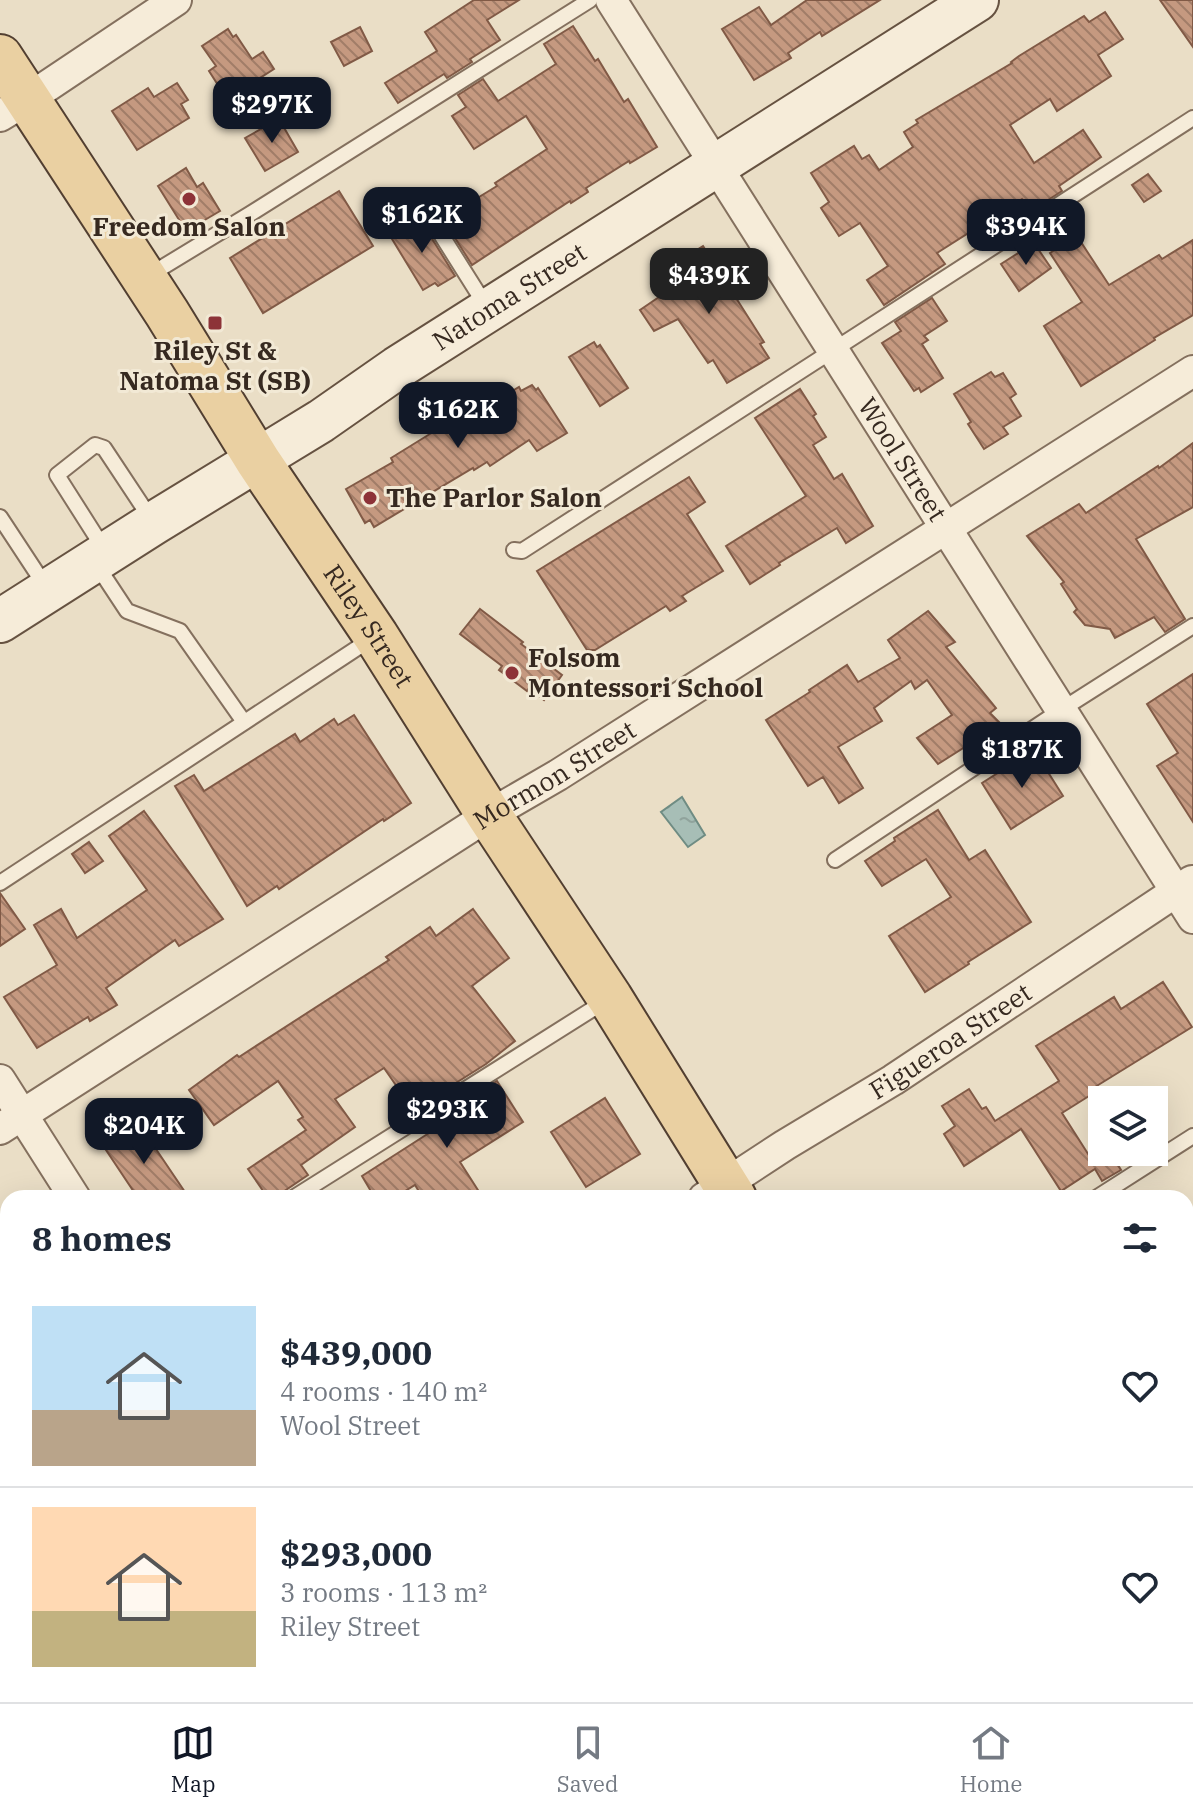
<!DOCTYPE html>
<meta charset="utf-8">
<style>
:root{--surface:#fff;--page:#f6f6f7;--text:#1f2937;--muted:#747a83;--line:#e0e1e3;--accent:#111827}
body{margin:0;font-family:"IBM Plex Serif",serif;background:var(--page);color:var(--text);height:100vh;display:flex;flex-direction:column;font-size:30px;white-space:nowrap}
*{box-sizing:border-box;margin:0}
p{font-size:26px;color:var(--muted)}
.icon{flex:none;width:44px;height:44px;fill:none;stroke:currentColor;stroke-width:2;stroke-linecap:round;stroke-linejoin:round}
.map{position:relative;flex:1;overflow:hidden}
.details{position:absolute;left:0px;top:1190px;width:1194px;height:512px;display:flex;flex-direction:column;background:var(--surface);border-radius:24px 24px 0 0;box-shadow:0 8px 32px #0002}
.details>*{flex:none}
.tools{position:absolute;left:1088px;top:1086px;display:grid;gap:16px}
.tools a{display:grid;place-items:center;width:80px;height:80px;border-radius:0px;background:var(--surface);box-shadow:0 8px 32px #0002;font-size:40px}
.price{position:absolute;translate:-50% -68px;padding:0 18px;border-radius:16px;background:var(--accent);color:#fff;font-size:26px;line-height:52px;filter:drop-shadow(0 2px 4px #0008)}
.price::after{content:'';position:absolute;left:50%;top:48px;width:24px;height:18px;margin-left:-12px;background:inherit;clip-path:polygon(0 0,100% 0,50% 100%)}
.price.current{background:#222;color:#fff}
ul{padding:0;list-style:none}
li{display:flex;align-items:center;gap:24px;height:200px;padding:0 32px}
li+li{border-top:2px solid var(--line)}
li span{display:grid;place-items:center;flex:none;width:224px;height:160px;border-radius:0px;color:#555}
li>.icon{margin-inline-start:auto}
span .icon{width:96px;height:96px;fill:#fffc;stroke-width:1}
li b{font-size:34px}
h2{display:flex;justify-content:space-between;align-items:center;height:96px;padding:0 32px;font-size:34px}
.dock{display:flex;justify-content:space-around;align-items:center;height:112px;border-top:2px solid var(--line);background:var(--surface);font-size:22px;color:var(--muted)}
.dock a{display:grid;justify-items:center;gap:4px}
.dock .current{color:var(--accent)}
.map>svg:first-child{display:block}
.water{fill:url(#water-ripples);stroke:#6f8c83;stroke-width:2}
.building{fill:url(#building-back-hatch);stroke:#815a46;stroke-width:2}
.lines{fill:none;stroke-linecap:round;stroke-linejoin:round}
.lane-casing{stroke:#84705e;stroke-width:18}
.street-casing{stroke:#84705e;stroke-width:34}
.secondary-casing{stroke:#665241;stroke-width:46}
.primary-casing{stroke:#523f31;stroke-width:48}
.lane{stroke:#f6ecd9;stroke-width:14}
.street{stroke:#f6ecd9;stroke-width:30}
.secondary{stroke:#f6ecd9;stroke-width:42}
.primary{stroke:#ead0a2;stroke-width:44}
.poi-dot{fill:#8d3338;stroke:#f2e9d5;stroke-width:3}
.labels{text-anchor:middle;stroke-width:6;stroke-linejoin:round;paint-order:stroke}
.poi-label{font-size:26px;font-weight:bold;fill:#362920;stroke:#f2e9d5}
.street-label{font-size:26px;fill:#362920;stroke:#f2e9d5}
</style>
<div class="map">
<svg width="1193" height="1702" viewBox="0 0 1193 1702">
<defs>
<pattern id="water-ripples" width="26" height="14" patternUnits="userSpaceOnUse" patternTransform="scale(2)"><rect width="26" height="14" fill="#a7beb6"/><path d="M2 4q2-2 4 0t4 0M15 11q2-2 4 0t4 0" fill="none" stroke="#90a39c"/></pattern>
<pattern id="building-back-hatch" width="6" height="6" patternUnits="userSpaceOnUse" patternTransform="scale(2)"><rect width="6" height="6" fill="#c59980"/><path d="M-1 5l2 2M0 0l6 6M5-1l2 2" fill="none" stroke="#a17d68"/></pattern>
</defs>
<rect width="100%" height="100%" fill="#eadec6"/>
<polygon class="water" points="682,797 705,835 688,847 661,812"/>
<g class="building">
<polygon points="474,0 519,0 487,20 500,40 470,59 472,62 447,78 444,74 398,103 385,83 437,51 425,32"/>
<polygon points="807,0 880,0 822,36 820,32 788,53 791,58 754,80 722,29 759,7 771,25"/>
<polygon points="1160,0 1193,0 1193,47"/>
<polygon points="1105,12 1123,39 1098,55 1111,76 1057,111 1050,99 1010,125 1034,163 1083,130 1101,157 1059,186 1062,191 1031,211 1022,199 937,253 945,264 884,305 867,280 888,266 860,223 839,236 821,208 829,202 811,173 854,146 862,159 869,155 879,170 913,147 904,132 918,123 916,120 1012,63 1011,62 1019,56 1084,16 1089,22"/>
<polygon points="573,26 595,61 598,59 624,102 628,99 657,147 630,163 629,161 586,188 588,192 571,203 570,201 472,265 443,219 497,186 495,183 547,149 526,116 474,149 452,116 466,107 458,95 483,79 498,101 556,64 544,44"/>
<polygon points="360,27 372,51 344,66 331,42"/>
<polygon points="228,29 233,37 236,35 252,59 263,52 274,69 227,99 209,71 216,66 202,46"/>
<polygon points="177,83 188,100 181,104 189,118 137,150 112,111 148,88 154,97"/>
<polygon points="279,119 298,152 265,171 245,138"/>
<polygon points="186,168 197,187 203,183 220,211 186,231 158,186"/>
<polygon points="1148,174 1161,191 1144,202 1132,185"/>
<polygon points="339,191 373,246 263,313 230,258"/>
<polygon points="420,219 455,276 438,286 435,283 423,290 389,234 410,221 411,224"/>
<polygon points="1077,236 1109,285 1159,255 1162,259 1193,240 1193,315 1154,338 1155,340 1081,386 1044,326 1082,302 1050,253"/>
<polygon points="1034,243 1051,268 1019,291 1001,264"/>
<polygon points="703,246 764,342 760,344 769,358 727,383 713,360 708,363 678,319 654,331 640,310 681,282 671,266"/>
<polygon points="932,298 947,321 924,336 928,340 922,344 943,378 921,392 919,388 914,391 882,343 901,331 895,322"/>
<polygon points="594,342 597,347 600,345 628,388 600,406 569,357"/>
<polygon points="991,372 995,377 1003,373 1016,394 1010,398 1021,416 1003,427 1008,434 984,449 968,424 971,422 954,394"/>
<polygon points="504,385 509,393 519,387 521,391 532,385 536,390 538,388 567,433 537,451 529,440 490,466 487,462 474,470 473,468 374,527 370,520 365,523 346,489 393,462 391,458 446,424 444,420"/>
<polygon points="800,389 816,414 813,416 826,437 813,445 834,479 842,474 873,526 846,543 837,528 779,563 780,565 750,584 726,546 806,496 755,418"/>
<polygon points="1193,443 1193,507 1136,539 1185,619 1165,632 1154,617 1115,638 1110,629 1085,625 1074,612 1077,609 1061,584 1064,582 1027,536 1079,504 1086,513 1158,466 1159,468"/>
<polygon points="689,477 705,502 687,514 723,571 682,596 686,601 670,611 666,606 595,650 587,650 537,571"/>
<polygon points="480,609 523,642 521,644 562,675 544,700 529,688 527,691 499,670 502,666 460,634"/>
<polygon points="928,611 955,642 946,647 996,708 990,713 1001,724 938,764 917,738 952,715 927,680 915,689 911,681 874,708 882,721 838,747 863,788 839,803 823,777 808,786 766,720 810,692 809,690 847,665 858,682 900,658 888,640"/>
<polygon points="1193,674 1193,822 1157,766 1178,753 1147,704"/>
<polygon points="354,715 411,803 384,821 383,819 279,889 277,886 247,906 175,786 194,775 204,791 295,734 300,742 334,719 338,725"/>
<polygon points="1034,750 1063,796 1011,829 982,783"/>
<polygon points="938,810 969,860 985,850 1031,922 968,962 969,964 925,992 889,936 951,897 926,859 882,886 865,861 895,841 894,838"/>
<polygon points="144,811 223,919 179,946 175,940 106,988 117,1005 90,1021 88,1017 37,1048 4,997 57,965 34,925 61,909 77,938 147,890 109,836"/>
<polygon points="89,842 103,861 85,873 72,854"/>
<polygon points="0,893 25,929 0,946"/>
<polygon points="473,909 509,958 472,986 515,1041 486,1064 413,1110 384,1068 335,1099 355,1127 301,1165 308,1175 274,1198 268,1198 248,1169 306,1130 298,1120 303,1117 278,1081 214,1125 189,1090 237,1055 239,1057 389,960 386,957 430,927 436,936"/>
<polygon points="1163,982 1192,1027 1095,1087 1097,1091 1062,1113 1090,1157 1102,1150 1102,1152 1110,1152 1121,1170 1102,1181 1095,1169 1061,1191 1021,1129 964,1166 944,1134 955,1126 942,1106 969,1089 982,1109 986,1107 995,1121 1059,1081 1036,1046 1114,997 1121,1009"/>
<polygon points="497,1081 523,1122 460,1162 483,1198 423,1198 415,1185 394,1198 375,1198 362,1176 429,1133 425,1127"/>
<polygon points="605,1098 640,1154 586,1187 551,1132"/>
<polygon points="139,1124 189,1198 138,1198 104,1147"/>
</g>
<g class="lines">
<g class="lane-casing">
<g id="lane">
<polyline points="425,209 486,306"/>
<polyline points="148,276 250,214 590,0"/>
<polyline points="0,517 46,587"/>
<polyline points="104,549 57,475 95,445 104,448 151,519"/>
<polyline points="514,550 522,551 1193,118"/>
<polyline points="96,564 127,611 180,631 244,722"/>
<polyline points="835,860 1061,710 1193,626"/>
<polyline points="0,883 374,637"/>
<polyline points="293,1198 607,1000"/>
<polyline points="1096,1198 1193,1136"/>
<polyline points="0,1385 8,1379"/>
<polyline points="1186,1681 1193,1677"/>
<polyline points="793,1694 798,1702"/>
<polyline points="300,1702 313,1694"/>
<polyline points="1154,1702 1166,1694"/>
</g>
</g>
<g class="street-casing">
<g id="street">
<path id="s1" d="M611,0L1193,918"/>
<polyline points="0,116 28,99 176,0"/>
<polyline points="0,1080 75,1198"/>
<path id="s2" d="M0,1129L489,815L558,775L1193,371"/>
<path id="s3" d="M704,1198L785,1145L893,1080L1192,881"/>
<polyline points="0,1649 8,1644"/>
<polyline points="390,1694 395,1702"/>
<polyline points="700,1702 713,1694"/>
</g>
</g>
<g class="secondary-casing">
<g id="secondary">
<path id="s4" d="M0,621L154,523L321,421L397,368L977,0"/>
<polyline points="1186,1396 1193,1392"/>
</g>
</g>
<g class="primary-casing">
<g id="primary">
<path id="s5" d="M0,57L167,313L258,461L376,636L489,815L610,998L734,1198"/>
<polyline points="1033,1694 1036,1702"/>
</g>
</g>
<use href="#lane" class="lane"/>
<use href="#street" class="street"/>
<use href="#secondary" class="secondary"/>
<use href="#primary" class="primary"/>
</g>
<g class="poi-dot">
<circle cx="189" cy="199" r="8"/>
<rect x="207" y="315" width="16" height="16" rx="4"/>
<circle cx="370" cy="498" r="8"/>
<circle cx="512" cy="673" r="8"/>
</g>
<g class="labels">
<g class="poi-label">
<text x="189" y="236">Freedom Salon</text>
<text x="215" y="360">Riley St &amp;<tspan x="215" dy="30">Natoma St (SB)</tspan></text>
<text x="386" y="507" text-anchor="start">The Parlor Salon</text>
<text x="528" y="667" text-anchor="start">Folsom<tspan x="528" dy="30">Montessori School</tspan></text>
</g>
<g class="street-label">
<text dy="9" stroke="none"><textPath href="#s4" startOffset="604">Natoma Street</textPath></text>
<text dy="9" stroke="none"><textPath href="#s1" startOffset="544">Wool Street</textPath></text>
<text dy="9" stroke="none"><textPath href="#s5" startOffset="678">Riley Street</textPath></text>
<text dy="9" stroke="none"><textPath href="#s2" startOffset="658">Mormon Street</textPath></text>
<text dy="9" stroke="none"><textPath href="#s3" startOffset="292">Figueroa Street</textPath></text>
</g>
</g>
</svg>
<div class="tools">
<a><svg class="icon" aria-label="layers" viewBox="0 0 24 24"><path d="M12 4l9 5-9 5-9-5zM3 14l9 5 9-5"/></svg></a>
</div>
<b class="price" style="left:272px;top:145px">$297K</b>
<b class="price" style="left:422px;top:255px">$162K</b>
<b class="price" style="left:1026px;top:267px">$394K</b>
<b class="price current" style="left:709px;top:316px">$439K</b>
<b class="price" style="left:458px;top:450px">$162K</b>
<b class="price" style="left:1022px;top:790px">$187K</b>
<b class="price" style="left:447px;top:1150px">$293K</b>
<b class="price" style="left:144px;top:1166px">$204K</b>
<section class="details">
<h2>8 homes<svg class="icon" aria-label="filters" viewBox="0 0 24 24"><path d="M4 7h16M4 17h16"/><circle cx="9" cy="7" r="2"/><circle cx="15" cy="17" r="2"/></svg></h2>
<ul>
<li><span style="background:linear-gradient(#bfe0f5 65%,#b9a48a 0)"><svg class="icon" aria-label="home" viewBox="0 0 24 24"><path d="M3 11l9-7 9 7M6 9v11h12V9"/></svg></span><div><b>$439,000</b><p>4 rooms · 140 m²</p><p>Wool Street</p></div><svg class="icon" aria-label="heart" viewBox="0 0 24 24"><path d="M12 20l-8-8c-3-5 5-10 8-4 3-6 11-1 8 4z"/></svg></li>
<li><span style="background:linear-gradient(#ffd9b3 65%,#c2b280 0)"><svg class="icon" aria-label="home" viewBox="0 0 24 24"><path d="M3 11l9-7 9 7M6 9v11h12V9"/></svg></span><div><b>$293,000</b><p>3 rooms · 113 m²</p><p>Riley Street</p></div><svg class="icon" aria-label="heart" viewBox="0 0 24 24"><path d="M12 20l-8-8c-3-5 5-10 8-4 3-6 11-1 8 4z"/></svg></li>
</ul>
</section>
</div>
<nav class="dock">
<a class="current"><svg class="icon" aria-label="map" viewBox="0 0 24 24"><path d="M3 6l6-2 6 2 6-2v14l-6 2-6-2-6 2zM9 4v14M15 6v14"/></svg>Map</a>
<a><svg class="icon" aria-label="saved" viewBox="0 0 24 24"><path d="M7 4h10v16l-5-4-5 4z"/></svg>Saved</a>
<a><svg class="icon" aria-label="home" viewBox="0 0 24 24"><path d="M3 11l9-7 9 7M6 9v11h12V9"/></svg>Home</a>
</nav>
